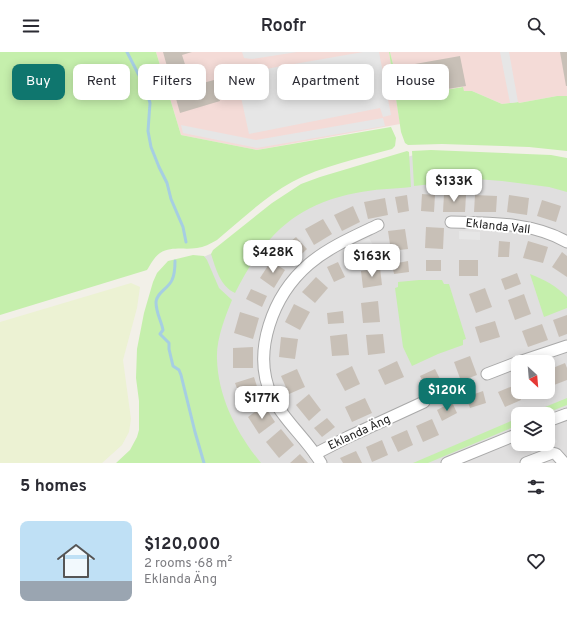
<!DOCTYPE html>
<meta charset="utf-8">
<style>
:root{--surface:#fff;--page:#f7f7f7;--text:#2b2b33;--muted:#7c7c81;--line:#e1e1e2;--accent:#0f766e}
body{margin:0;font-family:Overpass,sans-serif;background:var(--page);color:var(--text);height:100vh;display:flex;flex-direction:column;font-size:15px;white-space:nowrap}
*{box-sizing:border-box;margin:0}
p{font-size:13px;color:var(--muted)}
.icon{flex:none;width:22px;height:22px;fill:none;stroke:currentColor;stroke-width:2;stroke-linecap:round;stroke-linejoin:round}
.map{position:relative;height:411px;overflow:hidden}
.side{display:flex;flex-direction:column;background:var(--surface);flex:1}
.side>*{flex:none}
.top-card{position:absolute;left:12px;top:12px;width:543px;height:36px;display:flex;gap:8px}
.needle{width:26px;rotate:154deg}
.tools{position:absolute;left:511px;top:303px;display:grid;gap:8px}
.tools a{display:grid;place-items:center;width:44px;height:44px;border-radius:8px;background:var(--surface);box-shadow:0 2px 10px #0003;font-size:20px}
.price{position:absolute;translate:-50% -34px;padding:0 9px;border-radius:8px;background:#fff;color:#222;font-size:13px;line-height:26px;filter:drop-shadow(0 1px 2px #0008)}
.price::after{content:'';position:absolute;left:50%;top:24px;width:12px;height:9px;margin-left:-6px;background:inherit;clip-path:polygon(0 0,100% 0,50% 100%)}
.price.active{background:var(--accent);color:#fff}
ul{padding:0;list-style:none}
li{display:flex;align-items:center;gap:12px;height:100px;padding:0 20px}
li+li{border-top:1px solid var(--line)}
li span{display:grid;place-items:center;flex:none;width:112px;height:80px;border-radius:8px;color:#555}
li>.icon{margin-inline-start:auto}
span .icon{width:48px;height:48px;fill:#fffc;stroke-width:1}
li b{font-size:17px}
h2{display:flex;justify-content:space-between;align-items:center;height:48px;padding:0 20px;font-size:17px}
.tag{padding:0 14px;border-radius:8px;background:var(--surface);box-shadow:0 2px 10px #0003;font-size:14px;line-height:36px}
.tag.active{background:var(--accent);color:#fff}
header{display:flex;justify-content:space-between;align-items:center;height:52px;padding:0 20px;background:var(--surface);font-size:18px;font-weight:600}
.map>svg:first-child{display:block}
.residential{fill:#e0dfdf;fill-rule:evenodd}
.commercial{fill:#f4dbd7}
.farmland{fill:#ecf2d3}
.grass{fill:#c5efac}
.parking{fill:#e6e6e6}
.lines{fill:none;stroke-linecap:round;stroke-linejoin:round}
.stream{stroke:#a6cee2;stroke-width:3}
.building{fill:#c8c0b7}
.minor-casing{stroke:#a9a9a9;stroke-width:13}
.minor{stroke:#fff;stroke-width:11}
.labels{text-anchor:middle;stroke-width:4;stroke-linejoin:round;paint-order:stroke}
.street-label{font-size:12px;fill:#222;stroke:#fff}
</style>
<header><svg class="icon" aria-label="menu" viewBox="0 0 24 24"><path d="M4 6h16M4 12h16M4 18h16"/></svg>Roofr<svg class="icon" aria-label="search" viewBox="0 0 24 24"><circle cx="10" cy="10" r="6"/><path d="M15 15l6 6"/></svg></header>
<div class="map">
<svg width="567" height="411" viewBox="0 0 567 411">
<rect width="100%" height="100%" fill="#f2f0e8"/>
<path class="residential" d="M414,103L567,110V411H120L132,402L201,206L215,200L303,135ZM518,310H548V340H518ZM518,362H548V392H518Z"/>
<g class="commercial">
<polygon points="156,0 389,0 400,72 257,98 181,83"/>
<polygon points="390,0 567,0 567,44 557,44 519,51 517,50 502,52 472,39 464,39 462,35 403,45 397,16 394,16"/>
</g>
<polygon class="farmland" points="131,231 140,235 137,256 123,308 131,367 129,380 122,393 102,411 0,411 0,270"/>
<g class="grass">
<path d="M0,0H156L181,83L257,98L391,75L396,86L395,94L392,97C360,106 322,114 292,130C265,145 241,168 217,188C210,192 204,195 197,196C184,198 172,194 160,201C154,205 151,212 147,218L0,263Z"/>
<polygon points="389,0 390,0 394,16 397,15 403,45 463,35 464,39 472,39 502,52 518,50 519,51 557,44 567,44 567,99 529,95 442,92 408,93 405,91 401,80"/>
<polygon points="431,98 551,103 567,106 567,140 549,135 502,129 476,127 414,134 412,99"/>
<path d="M407,99L409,100L411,135C393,137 374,137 356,141C293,153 263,186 235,241C220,234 216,217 211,202L213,198L272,151L301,132L320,125Z"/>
<path d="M193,203L204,204L207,208L219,236L232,248C225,265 216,288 217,307C218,345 237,382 261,411H116L130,398L137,385L139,378V349L136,326L137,297L144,261L153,230L157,221L168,209Z"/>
<path d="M530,222C545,228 555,233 567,245V256L544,265Z"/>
<polygon points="419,228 442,228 444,232 449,232 466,287 463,288 463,293 438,302 412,314 403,295 395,236 398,235 398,230"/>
<polygon points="567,346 567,353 544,362 528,362"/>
<polygon points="518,366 518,373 428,411 413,411"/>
</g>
<g class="parking">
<polygon points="242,0 297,0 252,7 244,6"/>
<polygon points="363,0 379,0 391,63 383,65 380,56 249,82 236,22"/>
<polygon points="500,0 509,0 518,50 510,51"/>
<polygon points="383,66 385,74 257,96 183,81 181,73 256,88"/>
<polygon points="459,179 480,180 480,188 459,187"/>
<polygon points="369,186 373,193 354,202 351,195"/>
<polygon points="551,378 557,390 532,401 528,392 548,392 548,379"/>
</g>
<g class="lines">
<g class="stream">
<polyline points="127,0 146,37 150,51 148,79 151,95 159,115 167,131 171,147 183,175 186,190"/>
<path d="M175,209C175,215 175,222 172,228C168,237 157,240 156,250C156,261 161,268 163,278L160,282L169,291V297L173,314L179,318L181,323L195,380L204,411"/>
</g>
</g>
<g class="building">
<polygon points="163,0 192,0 182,3 192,34 214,28 220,49 180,61"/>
<polygon points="560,0 567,0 567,34 566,34"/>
<polygon points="460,4 466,34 403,44 398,15"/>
<polygon points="422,142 435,143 434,160 421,159"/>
<polygon points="444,142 466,143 465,160 443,160"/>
<polygon points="407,143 409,159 398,161 395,145"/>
<polygon points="475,143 497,144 496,160 474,160"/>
<polygon points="509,143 529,146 527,163 507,160"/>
<polygon points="385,146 388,163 368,167 364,150"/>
<polygon points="542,148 561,154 556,170 537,164"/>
<polygon points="353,154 360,170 342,179 334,163"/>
<polygon points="323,167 332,182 314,193 305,177"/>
<polygon points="426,175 444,176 443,197 425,196"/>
<polygon points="405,177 408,197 391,199 388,179"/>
<polygon points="296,185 307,197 292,211 280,198"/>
<polygon points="499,189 510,190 509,205 498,205"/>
<polygon points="528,189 548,195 543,211 523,206"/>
<polygon points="562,200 567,204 567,225 552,215"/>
<rect x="426" y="208" width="15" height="11"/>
<rect x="459" y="208" width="19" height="16"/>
<polygon points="271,209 285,218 274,236 260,226"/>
<polygon points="408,209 409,220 394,222 392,212"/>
<polygon points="338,210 345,225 334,230 327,215"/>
<polygon points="380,216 382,233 363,236 361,219"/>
<polygon points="517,221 521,232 505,238 501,227"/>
<polygon points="316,225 328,236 315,251 302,240"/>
<polygon points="485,236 492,255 476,261 469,242"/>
<polygon points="251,237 267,244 262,255 246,247"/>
<polygon points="524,242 531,262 515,268 508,248"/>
<polygon points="378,249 380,270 363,271 361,251"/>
<polygon points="294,252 310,260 300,278 285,270"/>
<polygon points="343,259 344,271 328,272 327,261"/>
<polygon points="240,260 259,266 253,287 234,281"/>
<polygon points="567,263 567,282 559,285 553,268"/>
<polygon points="495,269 500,285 480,291 475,275"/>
<polygon points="542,272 548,288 528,295 522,279"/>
<polygon points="347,282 349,303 332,304 330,284"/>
<polygon points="383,282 385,301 368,303 366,283"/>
<polygon points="281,285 298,287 295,307 279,305"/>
<polygon points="253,295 253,316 233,316 233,296"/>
<polygon points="470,304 477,323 461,329 454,310"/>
<polygon points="397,309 404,325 385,333 378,318"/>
<polygon points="565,311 567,316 567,328 554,333 548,318"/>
<polygon points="352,314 360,332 345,339 336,322"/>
<polygon points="297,317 305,335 289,342 281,324"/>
<polygon points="435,317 444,335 429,342 420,324"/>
<polygon points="254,325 260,344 242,350 235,331"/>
<polygon points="515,333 521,348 505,355 498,340"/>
<polygon points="483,339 486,351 470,356 466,345"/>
<polygon points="309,342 321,358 309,369 296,353"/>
<polygon points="365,346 372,361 352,370 345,355"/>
<polygon points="452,350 457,361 442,369 437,358"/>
<polygon points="264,353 275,370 259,382 248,365"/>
<polygon points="327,366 335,375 322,385 314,376"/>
<polygon points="432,367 439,383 423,390 416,374"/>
<polygon points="281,377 294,393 279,406 266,390"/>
<polygon points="407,378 413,393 398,400 391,385"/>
<polygon points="382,388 388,403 372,410 366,395"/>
<polygon points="356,399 362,411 343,411 340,406"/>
<polygon points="300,402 308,411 290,411"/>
</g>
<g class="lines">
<g class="minor-casing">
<g id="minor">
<path d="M451,170C489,171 533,170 567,190"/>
<polyline points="519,310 567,294"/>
<polyline points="487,322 518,310"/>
<polyline points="548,369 567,362"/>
<polyline points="315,402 348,385 424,350"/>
<path d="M321,411C307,387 284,369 272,345C251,300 273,243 309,212C329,195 355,184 378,173"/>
<polyline points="447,411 518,382"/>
<polyline points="526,411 552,401 556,402 564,411"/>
</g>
</g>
<use href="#minor" class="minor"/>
</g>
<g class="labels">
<g class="street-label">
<text transform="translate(498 174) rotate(6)" y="4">Eklanda Vall</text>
<text transform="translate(359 380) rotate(-25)" y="4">Eklanda Äng</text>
</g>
</g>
</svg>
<div class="tools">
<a><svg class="needle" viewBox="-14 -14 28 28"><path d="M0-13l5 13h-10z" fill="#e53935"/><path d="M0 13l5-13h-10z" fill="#7c7c81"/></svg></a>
<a><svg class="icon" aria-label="layers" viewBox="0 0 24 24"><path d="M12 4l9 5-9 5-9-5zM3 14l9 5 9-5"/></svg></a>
</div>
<b class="price" style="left:454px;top:151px">$133K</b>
<b class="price" style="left:273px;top:222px">$428K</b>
<b class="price" style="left:372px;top:226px">$163K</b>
<b class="price active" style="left:447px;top:360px">$120K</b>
<b class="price" style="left:262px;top:368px">$177K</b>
<div class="top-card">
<a class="tag active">Buy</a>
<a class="tag">Rent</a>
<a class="tag">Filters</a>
<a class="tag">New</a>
<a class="tag">Apartment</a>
<a class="tag">House</a>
</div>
</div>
<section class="side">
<h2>5 homes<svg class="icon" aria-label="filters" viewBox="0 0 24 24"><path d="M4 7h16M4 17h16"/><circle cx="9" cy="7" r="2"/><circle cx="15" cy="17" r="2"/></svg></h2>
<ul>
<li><span style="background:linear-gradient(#bfe0f5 75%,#9aa5b1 0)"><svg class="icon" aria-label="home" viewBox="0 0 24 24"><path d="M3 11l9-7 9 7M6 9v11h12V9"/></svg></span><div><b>$120,000</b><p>2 rooms · 68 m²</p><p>Eklanda Äng</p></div><svg class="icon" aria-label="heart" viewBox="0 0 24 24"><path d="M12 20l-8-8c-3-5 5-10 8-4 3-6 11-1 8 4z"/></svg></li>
</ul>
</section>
